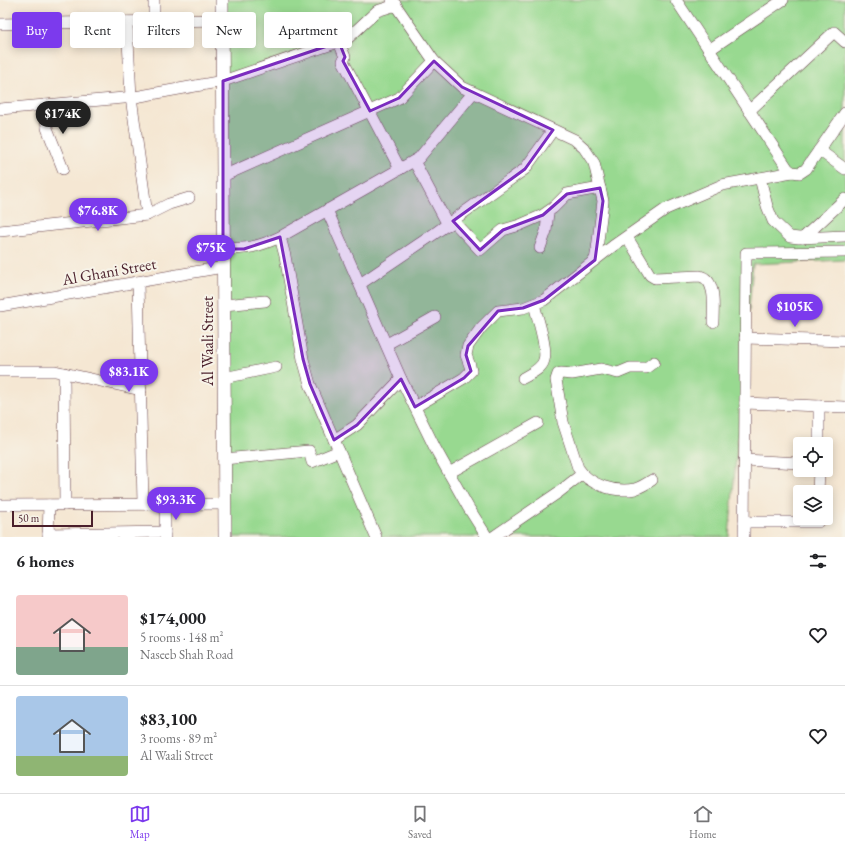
<!DOCTYPE html>
<meta charset="utf-8">
<style>
:root{--surface:#fff;--page:#f2f2f2;--text:#202124;--muted:#757577;--line:#e0e0e0;--accent:#7c3aed}
body{margin:0;font-family:"EB Garamond",serif;background:var(--page);color:var(--text);height:100vh;display:flex;flex-direction:column;font-size:15px;white-space:nowrap}
*{box-sizing:border-box;margin:0}
p{font-size:13px;color:var(--muted)}
.icon{flex:none;width:22px;height:22px;fill:none;stroke:currentColor;stroke-width:2;stroke-linecap:round;stroke-linejoin:round}
.map{position:relative;height:537px;overflow:hidden}
.details{display:flex;flex-direction:column;background:var(--surface);flex:1}
.details>*{flex:none}
.banner{position:absolute;left:12px;top:12px;width:400px;height:36px;display:flex;gap:8px}
.buttons{position:absolute;left:793px;top:437px;display:grid;gap:8px}
.buttons a{display:grid;place-items:center;width:40px;height:40px;border-radius:4px;background:var(--surface);box-shadow:0 2px 10px #0003;font-size:20px}
.scale{position:absolute;left:12px;bottom:10px;width:81px;box-sizing:border-box;padding-left:4px;border:2px solid #4a1f2b;border-top:0;font-size:11px;line-height:14px;white-space:nowrap;color:#4a1f2b;-webkit-text-stroke:3px #f7f3e8;paint-order:stroke}
.price{position:absolute;translate:-50% -34px;padding:0 9px;border-radius:14px;background:var(--accent);color:#fff;font-size:13px;line-height:26px;filter:drop-shadow(0 1px 2px #0008)}
.price::after{content:'';position:absolute;left:50%;top:24px;width:12px;height:9px;margin-left:-6px;background:inherit;clip-path:polygon(0 0,100% 0,50% 100%)}
.price.on{background:#222;color:#fff}
ul{padding:0;list-style:none}
li{display:flex;align-items:center;gap:12px;height:100px;padding:0 16px}
li+li{border-top:1px solid var(--line)}
li span{display:grid;place-items:center;flex:none;width:112px;height:80px;border-radius:4px;color:#555}
li>.icon{margin-inline-start:auto}
span .icon{width:48px;height:48px;fill:#fffc;stroke-width:1}
li b{font-size:17px}
h2{display:flex;justify-content:space-between;align-items:center;height:48px;padding:0 16px;font-size:17px}
.chip{padding:0 14px;border-radius:4px;background:var(--surface);box-shadow:0 2px 10px #0003;font-size:14px;line-height:36px}
.chip.on{background:var(--accent);color:#fff}
.dock{display:flex;justify-content:space-around;align-items:center;height:56px;border-top:1px solid var(--line);background:var(--surface);font-size:11px;color:var(--muted)}
.dock a{display:grid;justify-items:center;gap:2px}
.dock .on{color:var(--accent)}
.map>svg:first-child{display:block}
.green{fill:#98d990;stroke:#717c5e}
.lines{fill:none;stroke-linecap:round;stroke-linejoin:round}
.minor-casing{stroke:#643d44;stroke-width:12}
.tertiary-casing{stroke:#643d44;stroke-width:14}
.minor{stroke:#fff;stroke-width:11}
.tertiary{stroke:#fff;stroke-width:13}
.marked{fill:#7b2cbf;fill-opacity:0.2;stroke:#7b2cbf;stroke-width:3;stroke-linejoin:round}
.labels{text-anchor:middle;stroke-width:4;stroke-linejoin:round;paint-order:stroke}
.street-label{font-size:16px;fill:#4a1f2b;stroke:#f7f3e8}
</style>
<div class="map">
<svg width="845" height="537" viewBox="0 0 845 537">
<rect width="100%" height="100%" fill="#f7f3e8"/>
<filter id="ink" filterUnits="userSpaceOnUse"><feTurbulence type="fractalNoise" baseFrequency=".025" numOctaves="2"/><feDisplacementMap in="SourceGraphic" scale="8" xChannelSelector="R" yChannelSelector="G"/><feConvolveMatrix kernelMatrix="1 2 1 2 8 2 1 2 1" color-interpolation-filters="sRGB"/></filter>
<filter id="wash" filterUnits="userSpaceOnUse"><feTurbulence type="fractalNoise" baseFrequency=".012" numOctaves="4" result="noise"/><feDisplacementMap in="SourceGraphic" scale="16" xChannelSelector="R" yChannelSelector="G"/><feGaussianBlur stdDeviation="0.9" result="paint"/><feColorMatrix in="noise" values="0 0 0 0 0 0 0 0 0 0 0 0 0 0 0 0 0 1.4 0 .05"/><feComposite in="paint" operator="in"/></filter>
<g filter="url(#wash)">
<rect width="100%" height="100%" fill="#f5e7d3"/>
<polygon class="green" points="222,0 845,0 845,260 753,264 729,537 225,537"/>
</g>
<g filter="url(#ink)">
<g class="lines">
<g class="minor-casing">
<g id="minor">
<polyline points="154,0 154,21"/>
<polyline points="392,0 434,61 462,87 575,140 584,148 594,163 603,201 597,249 595,260"/>
<polyline points="676,0 788,169 792,172 800,173 806,169 845,113"/>
<polyline points="127,22 131,97 147,215"/>
<polyline points="0,24 222,20"/>
<polyline points="339,42 345,57 343,61 400,169"/>
<polyline points="709,50 783,0"/>
<polyline points="45,105 47,128 63,169"/>
<polyline points="0,109 135,97 223,81 347,39 377,11 396,5"/>
<polyline points="749,111 834,32 845,42"/>
<polyline points="819,150 845,169"/>
<polyline points="414,161 448,225"/>
<polyline points="223,176 399,98 434,61"/>
<polyline points="760,178 767,206 773,221 790,237 799,238 845,236"/>
<polyline points="327,210 401,379 435,448 468,507 487,537"/>
<polyline points="453,221 480,250 503,230 520,225 543,215 553,208 567,194 600,188"/>
<polyline points="0,231 147,215 169,204 189,198"/>
<polyline points="280,237 285,256 303,359 310,384 376,537"/>
<path d="M627,237L650,275L655,278L700,276C717,280 713,308 713,322"/>
<polyline points="803,238 845,199"/>
<polyline points="540,248 546,231 548,212"/>
<path d="M223,249C247,249 258,247 280,237L419,158L473,93"/>
<polyline points="138,282 143,504"/>
<polyline points="360,284 431,236 525,169 553,130"/>
<polyline points="224,305 265,301"/>
<polyline points="0,306 223,267"/>
<polyline points="745,338 845,341"/>
<polyline points="387,344 435,317"/>
<polyline points="0,371 55,371 141,390"/>
<polyline points="64,373 65,505"/>
<polyline points="224,378 276,367"/>
<path d="M523,378C530,374 542,369 544,360C548,349 537,317 534,304"/>
<polyline points="745,403 845,407"/>
<polyline points="415,407 464,378 471,371 470,366 466,355 468,346 481,328 498,311 523,308 544,300 613,246 666,209 722,185 792,172"/>
<polyline points="334,440 357,425 401,379"/>
<polyline points="819,444 819,406"/>
<polyline points="224,459 309,451 312,462 339,451"/>
<polyline points="744,460 800,463"/>
<polyline points="449,473 538,423"/>
<path d="M652,480C646,484 641,487 635,489C615,493 589,485 578,468L563,422L556,380L558,374L561,373L572,374L601,369L618,373L630,368H646L654,362"/>
<polyline points="818,492 819,470"/>
<polyline points="165,504 165,537"/>
<polyline points="0,505 224,504"/>
<polyline points="744,522 818,522 818,518"/>
<polyline points="48,534 165,532"/>
<polyline points="48,537 49,505"/>
<polyline points="493,537 559,492 582,474"/>
<polyline points="744,537 746,253 845,252"/>
</g>
</g>
<g class="tertiary-casing">
<polyline id="tertiary" points="222,0 225,537"/>
</g>
<use href="#minor" class="minor"/>
<use href="#tertiary" class="tertiary"/>
</g>
</g>
<path class="marked" d="M339,42L345,57L343,61L370,111L399,98L434,61L462,87L553,130L525,169L453,221L480,250L503,230L543,215L567,194L600,188L603,201L595,260L544,300L523,308L498,311L468,346L466,355L471,371L464,378L415,407L401,379L357,425L334,440L310,384L303,359L280,237L244,249H223V81Z"/>
<g class="labels">
<g class="street-label">
<text transform="translate(109 271) rotate(-10)" y="6">Al Ghani Street</text>
<text transform="translate(207 341) rotate(-90)" y="6">Al Waali Street</text>
</g>
</g>
</svg>
<div class="buttons">
<a><svg class="icon" aria-label="locate" viewBox="0 0 24 24"><circle cx="12" cy="12" r="6"/><path d="M12 2v4M12 18v4M2 12h4M18 12h4"/></svg></a>
<a><svg class="icon" aria-label="layers" viewBox="0 0 24 24"><path d="M12 4l9 5-9 5-9-5zM3 14l9 5 9-5"/></svg></a>
</div>
<div class="scale">50 m</div>
<b class="price on" style="left:63px;top:135px">$174K</b>
<b class="price" style="left:98px;top:232px">$76.8K</b>
<b class="price" style="left:211px;top:269px">$75K</b>
<b class="price" style="left:795px;top:328px">$105K</b>
<b class="price" style="left:129px;top:393px">$83.1K</b>
<b class="price" style="left:176px;top:521px">$93.3K</b>
<div class="banner">
<a class="chip on">Buy</a>
<a class="chip">Rent</a>
<a class="chip">Filters</a>
<a class="chip">New</a>
<a class="chip">Apartment</a>
</div>
</div>
<section class="details">
<h2>6 homes<svg class="icon" aria-label="filters" viewBox="0 0 24 24"><path d="M4 7h16M4 17h16"/><circle cx="9" cy="7" r="2"/><circle cx="15" cy="17" r="2"/></svg></h2>
<ul>
<li><span style="background:linear-gradient(#f6c9c9 65%,#7fa58c 0)"><svg class="icon" aria-label="home" viewBox="0 0 24 24"><path d="M3 11l9-7 9 7M6 9v11h12V9"/></svg></span><div><b>$174,000</b><p>5 rooms · 148 m²</p><p>Naseeb Shah Road</p></div><svg class="icon" aria-label="heart" viewBox="0 0 24 24"><path d="M12 20l-8-8c-3-5 5-10 8-4 3-6 11-1 8 4z"/></svg></li>
<li><span style="background:linear-gradient(#a9c7e8 75%,#8fb573 0)"><svg class="icon" aria-label="home" viewBox="0 0 24 24"><path d="M3 11l9-7 9 7M6 9v11h12V9"/></svg></span><div><b>$83,100</b><p>3 rooms · 89 m²</p><p>Al Waali Street</p></div><svg class="icon" aria-label="heart" viewBox="0 0 24 24"><path d="M12 20l-8-8c-3-5 5-10 8-4 3-6 11-1 8 4z"/></svg></li>
</ul>
</section>
<nav class="dock">
<a class="on"><svg class="icon" aria-label="map" viewBox="0 0 24 24"><path d="M3 6l6-2 6 2 6-2v14l-6 2-6-2-6 2zM9 4v14M15 6v14"/></svg>Map</a>
<a><svg class="icon" aria-label="saved" viewBox="0 0 24 24"><path d="M7 4h10v16l-5-4-5 4z"/></svg>Saved</a>
<a><svg class="icon" aria-label="home" viewBox="0 0 24 24"><path d="M3 11l9-7 9 7M6 9v11h12V9"/></svg>Home</a>
</nav>
